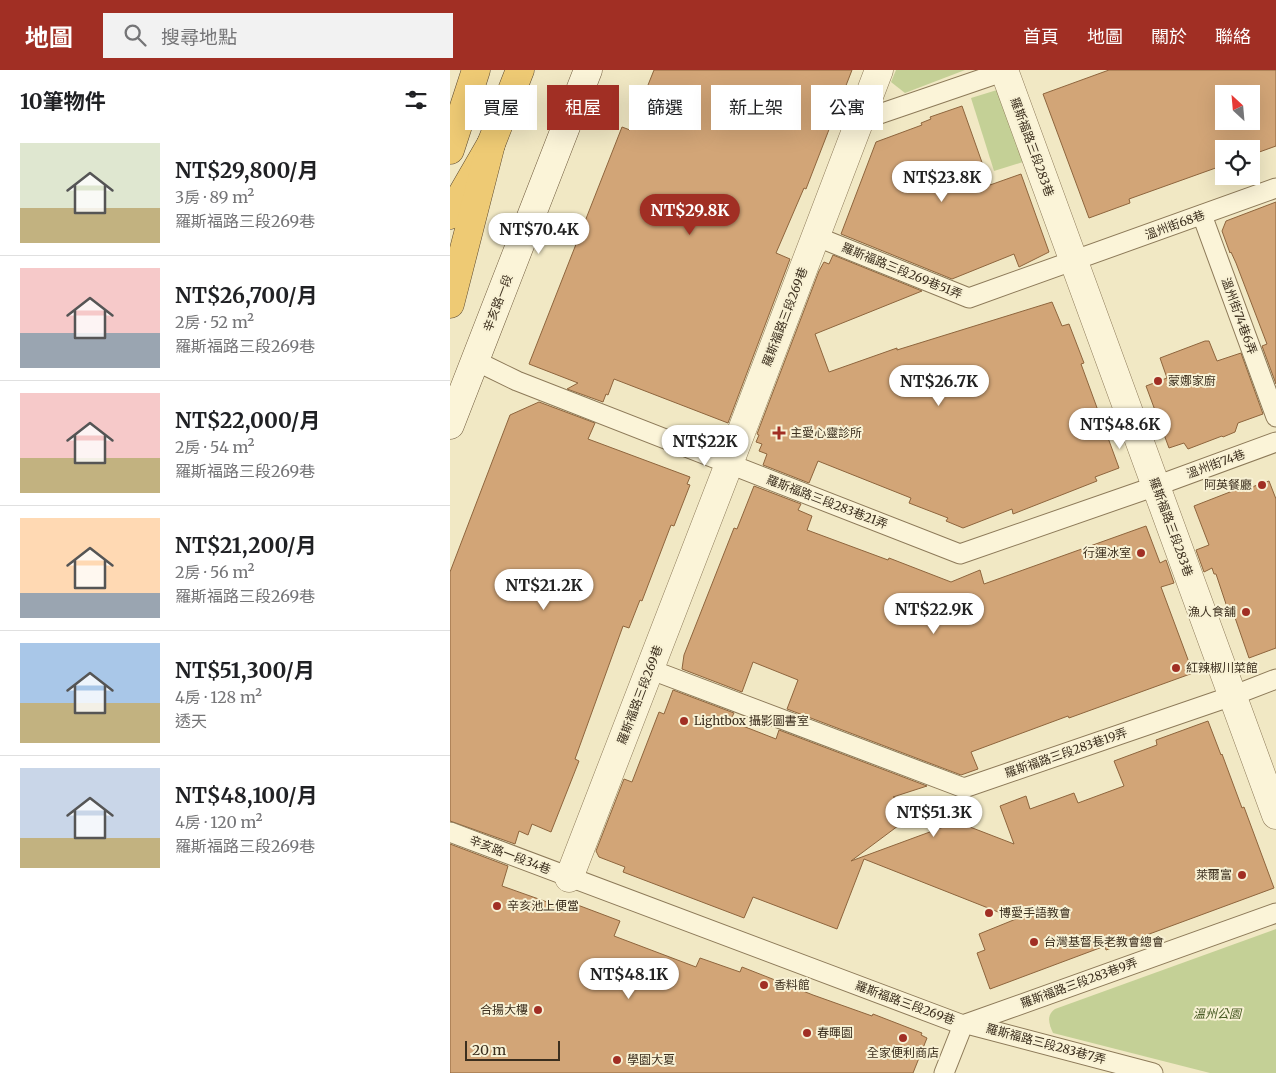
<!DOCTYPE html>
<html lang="zh-TW">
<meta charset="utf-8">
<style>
:root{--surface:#fff;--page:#f2f2f2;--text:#202124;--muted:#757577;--line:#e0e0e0;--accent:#a12f24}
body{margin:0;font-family:Merriweather,"Noto Sans TC",serif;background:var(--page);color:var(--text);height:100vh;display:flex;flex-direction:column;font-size:19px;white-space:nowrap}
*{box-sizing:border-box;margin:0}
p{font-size:16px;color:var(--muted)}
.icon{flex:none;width:28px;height:28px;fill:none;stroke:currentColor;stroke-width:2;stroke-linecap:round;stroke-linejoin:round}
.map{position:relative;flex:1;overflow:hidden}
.panel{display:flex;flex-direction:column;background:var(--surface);width:450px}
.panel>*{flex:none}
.top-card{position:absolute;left:15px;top:15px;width:475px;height:45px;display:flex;gap:10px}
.needle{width:32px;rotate:334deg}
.tools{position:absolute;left:765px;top:15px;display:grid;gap:10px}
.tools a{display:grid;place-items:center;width:45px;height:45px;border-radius:0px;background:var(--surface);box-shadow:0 5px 20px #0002;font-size:25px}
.scale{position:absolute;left:15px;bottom:12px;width:95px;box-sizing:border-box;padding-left:5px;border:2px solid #3c2f1e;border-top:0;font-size:14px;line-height:18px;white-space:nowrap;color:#3c2f1e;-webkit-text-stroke:4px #f8f1d4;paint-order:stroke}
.price{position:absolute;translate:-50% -42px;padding:0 11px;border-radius:18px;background:#fff;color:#222;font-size:16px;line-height:32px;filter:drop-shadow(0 1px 2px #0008)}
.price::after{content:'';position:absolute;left:50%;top:30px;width:15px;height:11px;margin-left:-8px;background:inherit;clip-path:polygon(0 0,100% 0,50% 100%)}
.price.selected{background:var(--accent);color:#fff}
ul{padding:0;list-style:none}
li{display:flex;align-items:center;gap:15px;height:125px;padding:0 20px}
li+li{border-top:1px solid var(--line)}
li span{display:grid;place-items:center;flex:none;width:140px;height:100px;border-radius:0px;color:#555}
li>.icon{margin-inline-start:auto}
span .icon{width:60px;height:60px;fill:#fffc;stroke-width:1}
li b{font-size:21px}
h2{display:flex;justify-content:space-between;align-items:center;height:60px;padding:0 20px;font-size:21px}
.pill{padding:0 18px;border-radius:0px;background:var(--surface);box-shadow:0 5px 20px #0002;font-size:18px;line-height:45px}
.pill.selected{background:var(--accent);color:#fff}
header{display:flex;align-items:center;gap:30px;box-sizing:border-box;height:70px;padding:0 25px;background:var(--accent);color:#fff}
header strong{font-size:24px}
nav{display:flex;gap:28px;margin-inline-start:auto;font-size:18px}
.search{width:350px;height:45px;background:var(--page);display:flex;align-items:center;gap:12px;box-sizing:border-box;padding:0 18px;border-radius:0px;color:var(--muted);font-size:19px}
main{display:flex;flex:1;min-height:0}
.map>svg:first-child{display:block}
.green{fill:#c4d096}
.building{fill:#d2a577;stroke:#8e653d;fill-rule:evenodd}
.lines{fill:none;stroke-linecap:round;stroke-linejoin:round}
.service-casing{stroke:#8d7a59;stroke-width:21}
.minor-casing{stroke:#8d7a59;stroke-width:29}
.secondary-casing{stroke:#6f5a3c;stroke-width:29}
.trunk-casing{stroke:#5b472d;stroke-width:29}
.service{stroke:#fbf4d8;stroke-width:19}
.minor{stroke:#fbf4d8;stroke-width:28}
.secondary{stroke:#fbf4d8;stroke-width:28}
.trunk{stroke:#eeca74;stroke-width:28}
.poi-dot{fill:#a12f24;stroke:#f8f1d4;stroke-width:2}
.labels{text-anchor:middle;stroke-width:4;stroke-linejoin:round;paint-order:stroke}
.street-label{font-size:12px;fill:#3c2f1e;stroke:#f8f1d4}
.poi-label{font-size:12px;fill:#3c2f1e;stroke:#f8f1d4;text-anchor:start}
.park-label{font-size:12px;font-style:italic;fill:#475a23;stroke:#f8f1d4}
</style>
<header>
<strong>地圖</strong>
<div class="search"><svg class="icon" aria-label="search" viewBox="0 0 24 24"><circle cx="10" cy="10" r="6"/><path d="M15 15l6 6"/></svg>搜尋地點</div>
<nav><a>首頁</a><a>地圖</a><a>關於</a><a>聯絡</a></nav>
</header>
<main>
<section class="panel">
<h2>10筆物件<svg class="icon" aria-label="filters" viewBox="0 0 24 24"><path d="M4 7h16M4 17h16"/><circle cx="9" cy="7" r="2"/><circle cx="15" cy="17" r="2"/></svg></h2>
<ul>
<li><span style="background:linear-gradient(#dfe7d0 65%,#c2b280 0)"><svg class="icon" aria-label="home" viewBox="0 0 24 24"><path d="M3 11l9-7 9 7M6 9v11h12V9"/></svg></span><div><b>NT$29,800/月</b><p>3房 · 89 m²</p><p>羅斯福路三段269巷</p></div></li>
<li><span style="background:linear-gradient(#f6c9c9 65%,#9aa5b1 0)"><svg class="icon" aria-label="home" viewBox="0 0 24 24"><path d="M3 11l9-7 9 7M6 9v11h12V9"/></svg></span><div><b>NT$26,700/月</b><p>2房 · 52 m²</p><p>羅斯福路三段269巷</p></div></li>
<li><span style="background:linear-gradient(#f6c9c9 65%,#c2b280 0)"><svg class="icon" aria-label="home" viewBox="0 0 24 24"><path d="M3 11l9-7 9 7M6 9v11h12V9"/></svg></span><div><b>NT$22,000/月</b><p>2房 · 54 m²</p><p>羅斯福路三段269巷</p></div></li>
<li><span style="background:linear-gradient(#ffd9b3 75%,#9aa5b1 0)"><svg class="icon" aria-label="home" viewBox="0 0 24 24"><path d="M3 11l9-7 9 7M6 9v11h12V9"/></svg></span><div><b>NT$21,200/月</b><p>2房 · 56 m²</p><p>羅斯福路三段269巷</p></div></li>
<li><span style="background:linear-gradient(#a9c7e8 60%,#c2b280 0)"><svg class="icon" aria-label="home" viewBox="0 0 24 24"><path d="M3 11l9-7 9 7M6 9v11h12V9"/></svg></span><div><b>NT$51,300/月</b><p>4房 · 128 m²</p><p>透天</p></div></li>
<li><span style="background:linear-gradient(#c9d6e8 70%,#c2b280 0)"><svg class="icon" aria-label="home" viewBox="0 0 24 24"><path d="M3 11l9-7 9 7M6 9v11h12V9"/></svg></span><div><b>NT$48,100/月</b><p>4房 · 120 m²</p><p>羅斯福路三段269巷</p></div></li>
</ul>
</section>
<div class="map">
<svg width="826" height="1003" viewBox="0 0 826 1003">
<rect width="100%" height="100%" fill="#f1e8c4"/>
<g class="green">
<polygon points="446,0 515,0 455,23 441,12"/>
<polygon points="547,20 573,92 544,101 521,28"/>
<path d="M826,859V1003H760L603,963C599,954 596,945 605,939Z"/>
</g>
<g class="building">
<polygon points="204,0 402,0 356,119 354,118 326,183 340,189 278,353 164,309 158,325 156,324 153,332 117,319 128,313 79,294 172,57 180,60"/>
<path d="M659,0H826V76L801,85V79H774V95L679,129L680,133L639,148L593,24ZM774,24H801V51H774Z"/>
<polygon points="512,36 540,115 571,104 599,182 569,197 564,184 502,209 391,164 426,72 472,55 471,53 481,49 480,47"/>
<polygon points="826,132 826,314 812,276 817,274 786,193 781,182 780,183 772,161 776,151"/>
<polygon points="383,185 472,221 365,264 379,302 447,278 447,280 602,232 612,256 619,254 634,293 631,294 669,398 645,407 647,411 563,444 562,439 513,458 496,451 498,448 459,433 461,428 368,391 359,413 313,395 317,384 309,381 312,374 306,372 309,365 307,364 369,201 374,192 379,194"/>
<polygon points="755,271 759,271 767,291 791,283 813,344 788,353 785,362 773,367 772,366 738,379 734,373 719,378 696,316 717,308 710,288"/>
<polygon points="89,332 145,353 138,369 240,407 237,414 240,415 224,456 221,455 192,531 190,530 179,558 173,556 125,689 129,691 101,762 82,754 78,765 69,761 65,774 0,751 0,502 60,345"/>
<polygon points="819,411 826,429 826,578 799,588 782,539 778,540 766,504 764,504 762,498 754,502 746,480 759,475 744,436 798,415 799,418"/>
<polygon points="304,416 351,434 348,440 362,446 357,460 438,490 439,488 501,512 530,500 534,514 696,456 710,493 716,490 724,513 711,517 743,603 619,648 618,646 521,682 528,699 511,705 337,639 348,610 303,592 292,622 232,599 234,585 284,458 287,459"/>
<polygon points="223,620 284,643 280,651 326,669 329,660 477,716 443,727 472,738 401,791 507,752 564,774 550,736 576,726 580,739 624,723 628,733 674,716 664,691 707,675 706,670 758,651 771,685 772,684 792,738 794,737 824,818 656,880 655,876 540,919 527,883 535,880 529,864 566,849 414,789 387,859 303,827 294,848 173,802 175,797 149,787 146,781 174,709 182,712 209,642 214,644"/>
<polygon points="0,774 58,796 52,816 114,838 117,831 170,851 164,866 246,897 250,888 290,902 292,897 363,925 422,946 423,944 472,963 471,965 477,968 463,1003 0,1003"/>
</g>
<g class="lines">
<g class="service-casing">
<g id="service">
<polyline points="409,51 558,0"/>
<polyline points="752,145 826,347"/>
<polyline points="365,166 519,228 826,118"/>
<polyline points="26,291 67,311 510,484 706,416 826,372"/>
<polyline points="199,599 514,718 782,626 826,609"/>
<polyline points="0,762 513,955"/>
<polyline points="517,954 703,1003"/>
<polyline points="513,955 826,843"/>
<polyline points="494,1003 513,955"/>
</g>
</g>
<g class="minor-casing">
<g id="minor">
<polyline points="554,0 826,745"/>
<polyline points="119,808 279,394 429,0"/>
</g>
</g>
<g class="secondary-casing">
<polyline id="secondary" points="0,355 138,0"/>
</g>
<g class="trunk-casing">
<g id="trunk">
<polyline points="0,80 26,0"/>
<polyline points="0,145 41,74 70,0"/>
<polyline points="0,234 41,74"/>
</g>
</g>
<use href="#service" class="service"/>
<use href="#minor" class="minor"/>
<use href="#secondary" class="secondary"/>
<use href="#trunk" class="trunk"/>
</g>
<g class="poi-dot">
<circle cx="708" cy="311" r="5"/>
<path d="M326.5 355.5h5v5h5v5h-5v5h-5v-5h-5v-5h5z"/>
<circle cx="812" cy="415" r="5"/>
<circle cx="691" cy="483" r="5"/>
<circle cx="796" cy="542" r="5"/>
<circle cx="726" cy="598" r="5"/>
<circle cx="234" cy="651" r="5"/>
<circle cx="792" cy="805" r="5"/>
<circle cx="47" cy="836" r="5"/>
<circle cx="539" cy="843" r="5"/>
<circle cx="584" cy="872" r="5"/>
<circle cx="314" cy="915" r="5"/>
<circle cx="88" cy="940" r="5"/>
<circle cx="357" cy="963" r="5"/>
<circle cx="453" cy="968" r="5"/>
<circle cx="167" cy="990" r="5"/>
</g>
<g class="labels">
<g class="street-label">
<text transform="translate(582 77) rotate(70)" y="4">羅斯福路三段283巷</text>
<text transform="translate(725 155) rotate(-20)" y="4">溫州街68巷</text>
<text transform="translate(452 201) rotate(22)" y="4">羅斯福路三段269巷51弄</text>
<text transform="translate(48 233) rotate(-69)" y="4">辛亥路一段</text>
<text transform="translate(789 246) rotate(70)" y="4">溫州街74巷6弄</text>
<text transform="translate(335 247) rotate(-69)" y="4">羅斯福路三段269巷</text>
<text transform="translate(766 394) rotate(-20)" y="4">溫州街74巷</text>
<text transform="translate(377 432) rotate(21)" y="4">羅斯福路三段283巷21弄</text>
<text transform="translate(721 457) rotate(70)" y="4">羅斯福路三段283巷</text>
<text transform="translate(190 625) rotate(-69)" y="4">羅斯福路三段269巷</text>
<text transform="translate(616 683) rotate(-19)" y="4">羅斯福路三段283巷19弄</text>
<text transform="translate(60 785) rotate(21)" y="4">辛亥路一段34巷</text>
<text transform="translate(629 913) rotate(-20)" y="4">羅斯福路三段283巷9弄</text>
<text transform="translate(455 933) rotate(20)" y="4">羅斯福路三段269巷</text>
<text transform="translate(596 974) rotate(15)" y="4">羅斯福路三段283巷7弄</text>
</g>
<g class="poi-label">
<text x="718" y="315">蒙娜家廚</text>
<text x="340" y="367">主愛心靈診所</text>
<text x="802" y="419" text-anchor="end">阿英餐廳</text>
<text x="681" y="487" text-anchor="end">行運冰室</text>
<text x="786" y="546" text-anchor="end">漁人食舖</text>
<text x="736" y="602">紅辣椒川菜館</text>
<text x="244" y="655">Lightbox 攝影圖書室</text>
<text x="782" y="809" text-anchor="end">萊爾富</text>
<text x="57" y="840">辛亥池上便當</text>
<text x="549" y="847">博愛手語教會</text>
<text x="594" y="876">台灣基督長老教會總會</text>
<text x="324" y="919">香料館</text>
<text x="78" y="944" text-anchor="end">合揚大樓</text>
<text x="367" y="967">春暉園</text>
<text x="453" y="987" text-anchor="middle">全家便利商店</text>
<text x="177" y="994">學園大夏</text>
</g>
<g class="park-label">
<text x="767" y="948">溫州公園</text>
</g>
</g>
</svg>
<div class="tools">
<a><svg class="needle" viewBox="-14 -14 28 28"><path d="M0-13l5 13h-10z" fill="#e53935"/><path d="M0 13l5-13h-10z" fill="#757577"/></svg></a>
<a><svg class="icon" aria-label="locate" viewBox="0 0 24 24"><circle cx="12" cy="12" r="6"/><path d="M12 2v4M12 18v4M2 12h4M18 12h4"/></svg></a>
</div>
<div class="scale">20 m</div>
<b class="price" style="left:492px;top:133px">NT$23.8K</b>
<b class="price selected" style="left:240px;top:166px">NT$29.8K</b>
<b class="price" style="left:89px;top:185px">NT$70.4K</b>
<b class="price" style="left:489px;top:337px">NT$26.7K</b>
<b class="price" style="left:670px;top:380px">NT$48.6K</b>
<b class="price" style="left:255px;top:397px">NT$22K</b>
<b class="price" style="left:94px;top:541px">NT$21.2K</b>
<b class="price" style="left:484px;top:565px">NT$22.9K</b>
<b class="price" style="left:484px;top:768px">NT$51.3K</b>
<b class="price" style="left:179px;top:930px">NT$48.1K</b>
<div class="top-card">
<a class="pill">買屋</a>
<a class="pill selected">租屋</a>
<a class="pill">篩選</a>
<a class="pill">新上架</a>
<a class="pill">公寓</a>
</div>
</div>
</main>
